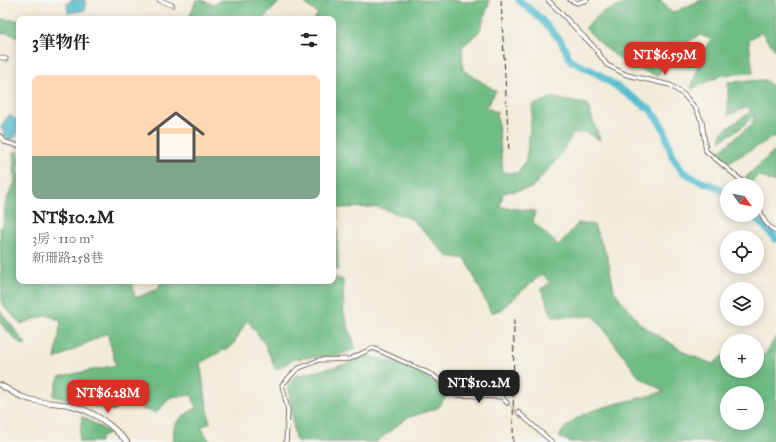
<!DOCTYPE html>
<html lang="zh-TW">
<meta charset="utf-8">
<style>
:root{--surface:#fff;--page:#f6f6f6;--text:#222;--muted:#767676;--accent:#d93025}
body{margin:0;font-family:"IM FELL Great Primer","Noto Serif TC",serif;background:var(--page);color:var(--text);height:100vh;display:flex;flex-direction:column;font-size:15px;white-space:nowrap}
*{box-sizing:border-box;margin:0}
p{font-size:13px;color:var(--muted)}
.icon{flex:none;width:22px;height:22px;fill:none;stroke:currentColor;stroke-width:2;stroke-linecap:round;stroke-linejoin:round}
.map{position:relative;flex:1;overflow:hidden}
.sheet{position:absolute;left:16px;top:16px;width:320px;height:268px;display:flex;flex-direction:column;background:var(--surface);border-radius:8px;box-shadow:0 2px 10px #0003}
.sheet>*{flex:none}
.needle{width:26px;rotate:123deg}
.controls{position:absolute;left:720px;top:178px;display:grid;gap:8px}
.controls a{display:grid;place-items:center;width:44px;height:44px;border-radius:50%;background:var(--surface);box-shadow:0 2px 10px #0003;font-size:20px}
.price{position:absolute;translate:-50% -34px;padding:0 9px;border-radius:8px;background:var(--accent);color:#fff;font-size:13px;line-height:26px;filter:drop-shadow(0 1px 2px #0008)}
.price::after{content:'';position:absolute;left:50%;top:24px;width:12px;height:9px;margin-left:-6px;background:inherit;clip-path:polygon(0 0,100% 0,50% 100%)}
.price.current{background:#222;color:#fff}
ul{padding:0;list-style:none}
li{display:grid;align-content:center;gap:8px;height:212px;padding:0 16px}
li span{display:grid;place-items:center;height:124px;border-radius:8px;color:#555}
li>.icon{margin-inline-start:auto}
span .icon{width:72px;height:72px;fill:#fffc;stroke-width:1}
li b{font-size:17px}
h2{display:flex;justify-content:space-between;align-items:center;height:48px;padding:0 16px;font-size:17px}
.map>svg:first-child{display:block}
.forest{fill:#6ebb84;stroke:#547251;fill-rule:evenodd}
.water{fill:#54bed0;stroke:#487477}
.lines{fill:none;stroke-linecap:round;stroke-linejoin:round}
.stream{stroke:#54bed0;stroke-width:1}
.river{stroke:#54bed0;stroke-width:7}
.minor-tunnel{stroke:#cdc4b4;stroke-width:3.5;stroke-dasharray:3.5 2;stroke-linecap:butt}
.minor-casing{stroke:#56473a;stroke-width:5}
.tertiary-casing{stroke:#56473a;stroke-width:6}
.minor{stroke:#fff;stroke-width:3.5}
.tertiary{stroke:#fff;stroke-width:4.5}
.rail{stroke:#3b2a1e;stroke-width:1;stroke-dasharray:6 3;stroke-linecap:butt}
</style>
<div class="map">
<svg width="776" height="442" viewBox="0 0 776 442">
<rect width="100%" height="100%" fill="#f6f6f2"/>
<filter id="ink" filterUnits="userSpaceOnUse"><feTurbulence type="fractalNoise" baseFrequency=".025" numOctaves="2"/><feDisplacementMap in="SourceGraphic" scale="8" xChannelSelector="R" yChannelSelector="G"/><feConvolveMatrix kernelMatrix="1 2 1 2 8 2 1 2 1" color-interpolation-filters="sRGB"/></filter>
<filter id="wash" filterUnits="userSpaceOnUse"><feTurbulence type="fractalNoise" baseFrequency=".012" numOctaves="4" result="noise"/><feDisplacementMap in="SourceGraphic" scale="16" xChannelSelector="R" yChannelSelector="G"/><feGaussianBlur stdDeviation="0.9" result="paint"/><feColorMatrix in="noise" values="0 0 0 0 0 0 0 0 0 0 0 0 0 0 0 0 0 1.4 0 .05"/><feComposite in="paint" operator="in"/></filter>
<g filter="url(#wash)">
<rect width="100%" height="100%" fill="#f2ebd9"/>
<g class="forest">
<polygon points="196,0 202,0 214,5 220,0 281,0 263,19 184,19 190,16"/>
<path d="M305,0H460L463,2L490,0L479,32L462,47L463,70L496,91L486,108L497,112L503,172L517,173L526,160L533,105L552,98L587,104L600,140L585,132L573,134L559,157L532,188L503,193L500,207L535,211L533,222L559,246L578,223L594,225L608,259L614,291L641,325L690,355L713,364L727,352V371H757V351L764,356L776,337V442H570L559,437C574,405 634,403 664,391L639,377L594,316L553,317L541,289L550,283L542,274L500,310L491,313L466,259L447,256L412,219L378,207L337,208L338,269L337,270L333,269V19H314L318,13L307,6ZM727,393H757V423H727Z"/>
<path d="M635,0H661L672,13L701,0H776V51L761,32L749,40L753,73L723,75L691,89L703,51L711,39L700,35L669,53L658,76C623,65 611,54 585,28L601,13Z"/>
<polygon points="0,19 19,20 19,37 7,33 0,34"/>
<polygon points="765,80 776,89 776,138 775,136 730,162 717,153 752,124 755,114 741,128 721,140 722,132 751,111 748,107 728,115 728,82"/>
<polygon points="776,149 776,182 768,180 759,175 751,182 745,178"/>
<path d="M13,152H19V281H132L135,298L158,289L161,281H333V277L343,280L344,314L356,349L339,355L294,359L276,370L265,344L247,320L233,345L200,363L210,423L201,427L210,442H174C171,421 180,418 196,408L192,395L171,397L156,413L141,409L138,389L123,381L115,411L53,396L59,377L116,365L107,333L55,359L61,321L47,315L20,324L2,304L0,228L3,225L6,201L15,182Z"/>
<polygon points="0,311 26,344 21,345 0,323"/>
<polygon points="368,356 412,367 449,392 438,408 407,418 376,442 298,442 295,439 288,384 295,376 343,365"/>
<polygon points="82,416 110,433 100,439 100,442 79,442"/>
</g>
<g class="water">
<polygon points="71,0 85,0 85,10 68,13 67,4"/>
<path d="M9,115L19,121C19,132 19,137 8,140L1,127Z"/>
</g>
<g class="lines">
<polyline class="stream" points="330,5 333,0"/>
<g class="river">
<polyline points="519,0 542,20 561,41 571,61 598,74 651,110 664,129 672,156 682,171 699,181 715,186 727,195"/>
<polyline points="753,215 776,239"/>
</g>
</g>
</g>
<g filter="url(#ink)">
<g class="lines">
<polyline class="minor-tunnel" points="507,403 518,412"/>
<g class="minor-casing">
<g id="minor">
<polyline points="159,0 172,5"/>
<polyline points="548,0 594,47 607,65 627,75 670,85 684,95 696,109 702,122 706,151 747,185"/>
<polyline points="570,0 577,3 587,0"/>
<polyline points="0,57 6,59"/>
<polyline points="0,136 5,142 19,146"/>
<path d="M757,199C764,217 758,218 776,232"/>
<polyline points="518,412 552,442"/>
<polyline points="286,442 288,410 282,385 297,369 319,360 350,359 373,348 433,375 456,395 502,397 507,403"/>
</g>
</g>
<g class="tertiary-casing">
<path id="tertiary" d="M0,385C8,389 16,395 25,398C42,404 58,402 73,406C95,412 113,426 127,442"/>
</g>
<use href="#minor" class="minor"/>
<use href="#tertiary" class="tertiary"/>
<g class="rail">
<polyline points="501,0 509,152"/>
<polyline points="513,442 514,319"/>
</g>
</g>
</g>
</svg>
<div class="controls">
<a><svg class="needle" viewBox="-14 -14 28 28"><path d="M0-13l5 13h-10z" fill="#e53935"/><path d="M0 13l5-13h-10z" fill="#767676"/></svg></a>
<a><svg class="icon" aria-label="locate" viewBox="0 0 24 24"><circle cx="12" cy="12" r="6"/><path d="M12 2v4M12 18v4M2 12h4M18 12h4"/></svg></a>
<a><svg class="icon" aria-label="layers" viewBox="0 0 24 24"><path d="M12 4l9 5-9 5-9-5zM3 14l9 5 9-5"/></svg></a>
<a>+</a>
<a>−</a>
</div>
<b class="price" style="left:665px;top:76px">NT$6.59M</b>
<b class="price current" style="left:479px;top:404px">NT$10.2M</b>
<b class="price" style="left:108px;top:414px">NT$6.28M</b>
<section class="sheet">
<h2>3筆物件<svg class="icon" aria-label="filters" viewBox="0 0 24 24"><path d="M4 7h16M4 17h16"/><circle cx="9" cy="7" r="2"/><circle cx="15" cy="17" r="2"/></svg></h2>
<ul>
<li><span style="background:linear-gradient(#ffd9b3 65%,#7fa58c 0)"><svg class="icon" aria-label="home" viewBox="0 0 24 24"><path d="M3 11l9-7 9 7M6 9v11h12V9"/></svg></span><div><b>NT$10.2M</b><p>3房 · 110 m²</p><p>新珊路258巷</p></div></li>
</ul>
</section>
</div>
